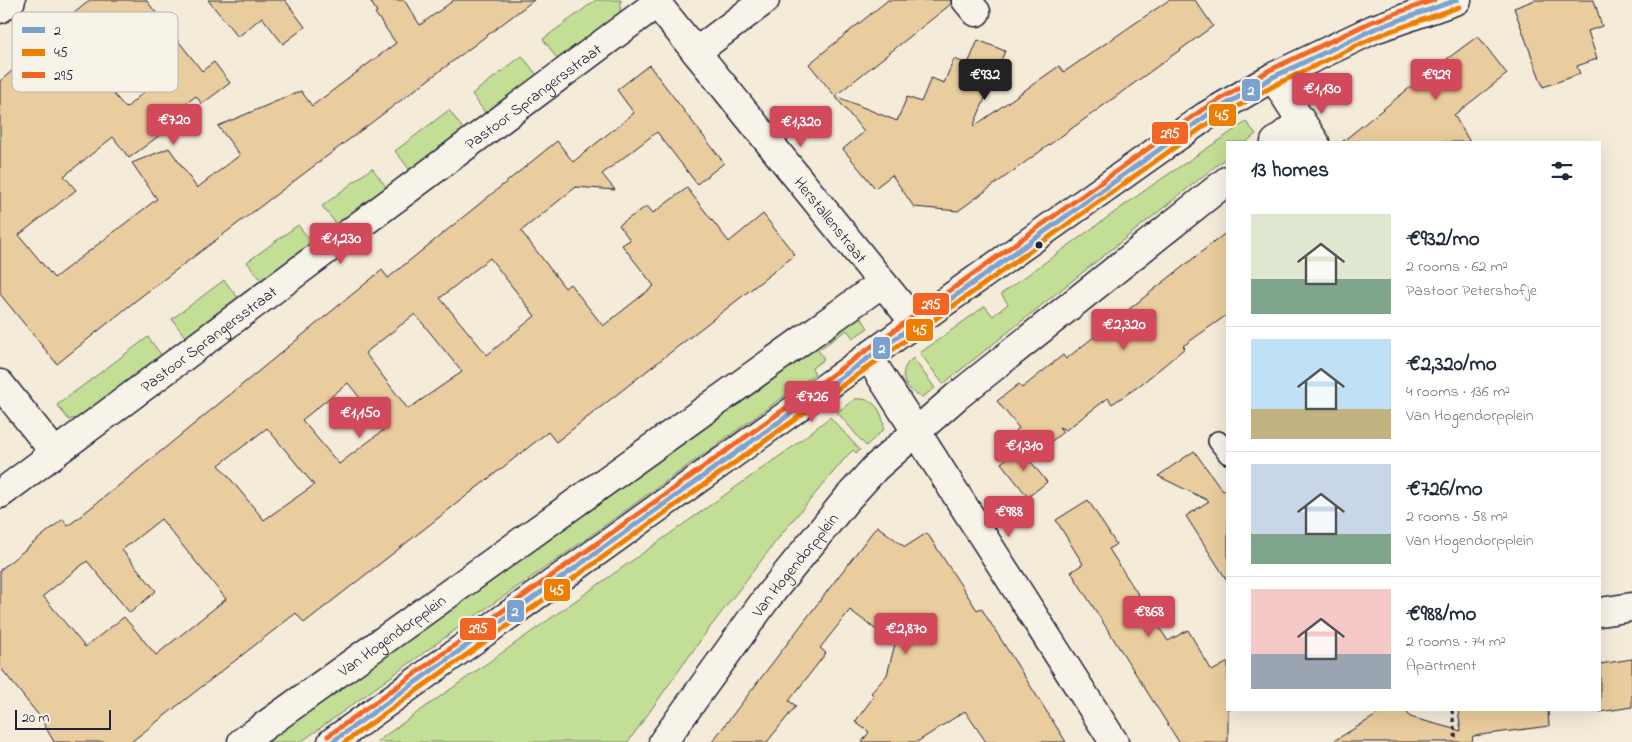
<!DOCTYPE html>
<meta charset="utf-8">
<style>
:root{--surface:#fff;--page:#f2f2f3;--text:#1f2937;--muted:#747a83;--line:#e0e1e3;--accent:#d1495b}
body{margin:0;font-family:"Indie Flower",sans-serif;background:var(--page);color:var(--text);height:100vh;display:flex;flex-direction:column;font-size:19px;white-space:nowrap}
*{box-sizing:border-box;margin:0}
p{font-size:16px;color:var(--muted)}
.icon{flex:none;width:28px;height:28px;fill:none;stroke:currentColor;stroke-width:2;stroke-linecap:round;stroke-linejoin:round}
.map{position:relative;flex:1;overflow:hidden}
.details{position:absolute;left:1226px;top:141px;width:375px;height:570px;display:flex;flex-direction:column;background:var(--surface);border-radius:0px;box-shadow:0 5px 20px #0002}
.details>*{flex:none}
.scale{position:absolute;left:15px;bottom:12px;width:96px;box-sizing:border-box;padding-left:5px;border:2px solid #22223b;border-top:0;font-size:14px;line-height:18px;white-space:nowrap;color:#22223b;-webkit-text-stroke:4px #f7f3e8;paint-order:stroke}
.price{position:absolute;translate:-50% -42px;padding:0 11px;border-radius:5px;background:var(--accent);color:#fff;font-size:16px;line-height:32px;filter:drop-shadow(0 1px 2px #0008)}
.price::after{content:'';position:absolute;left:50%;top:30px;width:15px;height:11px;margin-left:-8px;background:inherit;clip-path:polygon(0 0,100% 0,50% 100%)}
.price.active{background:#222;color:#fff}
ul{padding:0;list-style:none}
li{display:flex;align-items:center;gap:15px;height:125px;padding:0 25px}
li+li{border-top:1px solid var(--line)}
li span{display:grid;place-items:center;flex:none;width:140px;height:100px;border-radius:0px;color:#555}
li>.icon{margin-inline-start:auto}
span .icon{width:60px;height:60px;fill:#fffc;stroke-width:1}
li b{font-size:21px}
h2{display:flex;justify-content:space-between;align-items:center;height:60px;padding:0 25px;font-size:21px}
.map>svg:first-child{display:block}
.green{fill:#c3de95;stroke:#728068}
.building{fill:#eacd9e;stroke:#22223b;fill-rule:evenodd}
.lines{fill:none;stroke-linecap:round;stroke-linejoin:round}
.lane-casing{stroke:#22223b;stroke-width:22}
.street-casing{stroke:#22223b;stroke-width:31}
.secondary-casing{stroke:#22223b;stroke-width:31}
.path{stroke:#22223b;stroke-width:3;stroke-dasharray:4 4;stroke-linecap:butt}
.lane{stroke:#f7f3e8;stroke-width:19}
.street{stroke:#f7f3e8;stroke-width:28}
.secondary{stroke:#f7f3e8;stroke-width:28}
.bus-1-casing{stroke:#f7f3e8;stroke-width:9}
.bus-2-casing{stroke:#f7f3e8;stroke-width:9}
.bus-3-casing{stroke:#f7f3e8;stroke-width:9}
.bus-1{stroke:#7ba2ce;stroke-width:5}
.bus-2{stroke:#ef7d00;stroke-width:5}
.bus-3{stroke:#f26522;stroke-width:5}
.bus-dot{fill:#22223b;stroke:#f7f3e8;stroke-width:2}
.labels{text-anchor:middle;stroke-width:4.5;stroke-linejoin:round;paint-order:stroke}
.street-label{font-size:16px;fill:#22223b;stroke:#f7f3e8}
.key{fill:#f7f3e8;stroke:#b7b4b4;stroke-width:1}
.key-label{font-size:14px;fill:#22223b}
.line-badge{stroke:#f7f3e8;stroke-width:2}
.badge-label{font-size:14px;text-anchor:middle;font-weight:bold;fill:#fff}
</style>
<div class="map">
<svg width="1632" height="742" viewBox="0 0 1632 742">
<rect width="100%" height="100%" fill="#f4ebd9"/>
<filter id="ink" filterUnits="userSpaceOnUse"><feTurbulence type="fractalNoise" baseFrequency=".02" numOctaves="2"/><feDisplacementMap in="SourceGraphic" scale="10" xChannelSelector="R" yChannelSelector="G"/><feConvolveMatrix kernelMatrix="1 2 1 2 8 2 1 2 1" color-interpolation-filters="sRGB"/></filter>
<g filter="url(#ink)">
<g class="green">
<polygon points="596,0 621,0 620,14 558,60 543,39"/>
<polygon points="522,56 537,75 486,114 472,94"/>
<polygon points="449,110 464,130 410,170 395,151"/>
<polygon points="1246,122 1256,134 1246,142 1228,142 1227,157 943,384 920,353 985,306 993,316 1008,304 1001,294 1154,184"/>
<polygon points="372,168 387,188 337,225 322,206"/>
<polygon points="298,225 313,244 262,281 247,262"/>
<polygon points="224,280 239,299 186,338 172,319"/>
<polygon points="860,316 868,328 853,338 847,330 818,350 824,359 812,368 815,374 558,559 462,625 301,742 264,742"/>
<polygon points="148,337 162,356 80,417 69,420 57,405"/>
<path d="M913,358L935,388L922,397C903,390 896,371 913,358Z"/>
<path d="M855,399C875,397 883,412 884,429L866,446L837,412Z"/>
<polygon points="830,417 860,450 856,453 853,450 847,456 783,532 705,634 628,742 376,742 791,448"/>
</g>
<g class="building">
<path d="M90,0H146L202,71L214,62L230,83L202,104L196,96L154,126L160,135L129,158L113,137L64,176L76,190L19,235L54,278L157,199L132,163L169,148L197,188L240,155L218,126L301,91L312,106L396,43L375,13L377,12L370,0H404L420,25L454,0H534L139,298L57,364L0,294V81L28,58L25,54ZM128,29L164,74L126,108L86,63Z"/>
<polygon points="208,0 285,0 305,27 283,44 262,17 238,37"/>
<polygon points="888,0 951,0 951,4 835,96 897,121 907,97 921,102 931,78 944,83 954,59 968,64 978,40 1005,51 973,127 1059,66 1064,72 1169,0 1195,0 1213,26 958,211 914,207 892,175 875,188 843,149 864,132 809,64"/>
<polygon points="1535,0 1594,0 1602,26 1588,31 1597,59 1577,66 1580,74 1543,87 1514,8"/>
<polygon points="1478,36 1507,74 1454,115 1470,142 1342,142 1428,73"/>
<path d="M649,65L724,163L697,184L657,132L602,174L615,190L576,187L521,231L565,288L570,284L603,326L654,286L622,245L630,240L619,225L647,206L653,213L687,188L729,242L763,214L795,255L556,442L548,432L304,623L296,613L131,742H54L40,717L0,667V570L63,519L68,526L138,470L382,270L388,278L557,141L573,162L634,113L617,90ZM490,258L535,316L487,355L440,298ZM415,314L462,372L408,409L365,353ZM348,383L385,429L339,464L302,420ZM267,428L314,485L264,520L219,465ZM161,519L226,599L156,655L124,617L85,647L43,596L87,561L130,613L156,591L122,550Z"/>
<polygon points="1228,231 1228,314 1183,346 1185,348 1139,386 1112,404 1108,398 1066,430 1059,427 1063,432 1033,456 1014,432 1019,428 997,401 1019,384 1022,388 1063,355 1066,359"/>
<polygon points="1020,448 1047,482 1028,497 1001,463"/>
<polygon points="1194,451 1223,491 1228,488 1228,582 1186,516 1209,501 1158,476"/>
<polygon points="1088,500 1116,544 1109,549 1168,641 1188,630 1212,671 1228,662 1228,742 1179,742 1071,572 1083,564 1056,520"/>
<polygon points="877,526 905,547 927,533 977,610 981,608 1066,742 986,742 965,711 917,742 862,742 869,732 855,722 874,696 871,693 887,675 895,644 850,610 820,648 826,653 789,701 796,706 767,742 712,742"/>
<polygon points="1632,659 1632,707 1600,712 1600,664"/>
<polygon points="1385,710 1406,710 1410,717 1461,731 1458,710 1548,710 1549,726 1473,736 1472,742 1332,742"/>
</g>
<g class="lines">
<g class="lane-casing">
<polyline id="lane" points="1218,441 1228,454"/>
</g>
<g class="street-casing">
<g id="street">
<path id="s1" d="M654,0L915,323"/>
<polyline points="966,0 976,12"/>
<polyline points="0,9 11,0"/>
<polyline points="696,52 765,0"/>
<polyline points="1273,77 1301,121 1275,142"/>
<polyline points="1301,121 1315,142"/>
<polyline points="868,356 1114,742"/>
<polyline points="0,384 55,453"/>
<path id="s2" d="M0,494L657,3"/>
<polyline points="1600,612 1632,607"/>
<path id="s3" d="M242,742L882,283"/>
<path id="s4" d="M663,742L766,599L847,499L875,468L956,397L1228,180"/>
</g>
</g>
<g class="secondary-casing">
<polyline id="secondary" points="332,742 915,323 1206,116 1273,77 1374,29 1457,0"/>
</g>
<polyline class="path" points="1452,710 1456,742"/>
<use href="#lane" class="lane"/>
<use href="#street" class="street"/>
<use href="#secondary" class="secondary"/>
<g class="bus-1-casing">
<polyline id="bus-1" points="332,742 1206,116 1273,77 1374,29 1457,0"/>
</g>
<g class="bus-2-casing">
<polyline id="bus-2" points="345,742 1210,122 1277,84 1377,36 1459,7"/>
</g>
<g class="bus-3-casing">
<polyline id="bus-3" points="328,736 1202,110 1270,70 1371,22 1434,0"/>
</g>
<use href="#bus-1" class="bus-1"/>
<use href="#bus-2" class="bus-2"/>
<use href="#bus-3" class="bus-3"/>
</g>
</g>
<circle class="bus-dot" cx="1039" cy="245" r="4.5"/>
<g class="labels">
<g class="street-label">
<text dy="6" stroke="none"><textPath href="#s2" startOffset="665">Pastoor Sprangersstraat</textPath></text>
<text dy="6" stroke="none"><textPath href="#s1" startOffset="282">Herstallenstraat</textPath></text>
<text dy="6" stroke="none"><textPath href="#s2" startOffset="260">Pastoor Sprangersstraat</textPath></text>
<text dy="6" stroke="none"><textPath href="#s4" startOffset="221">Van Hogendorpplein</textPath></text>
<text dy="6" stroke="none"><textPath href="#s3" startOffset="184">Van Hogendorpplein</textPath></text>
</g>
</g>
<rect x="12" y="12" width="166" height="80" rx="8" class="key"/>
<rect x="22" y="27" width="23" height="6" fill="#7ba2ce"/>
<rect x="22" y="49" width="23" height="7" fill="#ef7d00"/>
<rect x="22" y="72" width="23" height="6" fill="#f26522"/>
<g class="key-label">
<text x="54" y="35">2</text>
<text x="54" y="57">45</text>
<text x="54" y="80">295</text>
</g>
<g class="line-badge">
<rect x="1241" y="78" width="20" height="24" rx="5" fill="#7ba2ce"/>
<rect x="1208" y="103" width="29" height="24" rx="5" fill="#ef7d00"/>
<rect x="1151" y="121" width="38" height="24" rx="5" fill="#f26522"/>
<rect x="912" y="292" width="38" height="24" rx="5" fill="#f26522"/>
<rect x="905" y="318" width="29" height="24" rx="5" fill="#ef7d00"/>
<rect x="872" y="336" width="19" height="24" rx="5" fill="#7ba2ce"/>
<rect x="543" y="578" width="28" height="24" rx="5" fill="#ef7d00"/>
<rect x="506" y="599" width="19" height="24" rx="5" fill="#7ba2ce"/>
<rect x="459" y="617" width="38" height="24" rx="5" fill="#f26522"/>
</g>
<g class="badge-label">
<text x="1251" y="95">2</text>
<text x="1222" y="120">45</text>
<text x="1170" y="138">295</text>
<text x="931" y="309">295</text>
<text x="920" y="335">45</text>
<text x="882" y="353">2</text>
<text x="557" y="595">45</text>
<text x="515" y="616">2</text>
<text x="478" y="633">295</text>
</g>
</svg>
<div class="scale">20 m</div>
<b class="price active" style="left:985px;top:101px">€932</b>
<b class="price" style="left:1436px;top:101px">€929</b>
<b class="price" style="left:1322px;top:115px">€1,130</b>
<b class="price" style="left:174px;top:146px">€720</b>
<b class="price" style="left:801px;top:148px">€1,320</b>
<b class="price" style="left:341px;top:265px">€1,230</b>
<b class="price" style="left:1124px;top:351px">€2,320</b>
<b class="price" style="left:812px;top:423px">€726</b>
<b class="price" style="left:360px;top:439px">€1,150</b>
<b class="price" style="left:1024px;top:472px">€1,310</b>
<b class="price" style="left:1009px;top:538px">€988</b>
<b class="price" style="left:1149px;top:638px">€868</b>
<b class="price" style="left:906px;top:655px">€2,870</b>
<section class="details">
<h2>13 homes<svg class="icon" aria-label="filters" viewBox="0 0 24 24"><path d="M4 7h16M4 17h16"/><circle cx="9" cy="7" r="2"/><circle cx="15" cy="17" r="2"/></svg></h2>
<ul>
<li><span style="background:linear-gradient(#dfe7d0 65%,#7fa58c 0)"><svg class="icon" aria-label="home" viewBox="0 0 24 24"><path d="M3 11l9-7 9 7M6 9v11h12V9"/></svg></span><div><b>€932/mo</b><p>2 rooms · 62 m²</p><p>Pastoor Petershofje</p></div></li>
<li><span style="background:linear-gradient(#bfe0f5 70%,#c2b280 0)"><svg class="icon" aria-label="home" viewBox="0 0 24 24"><path d="M3 11l9-7 9 7M6 9v11h12V9"/></svg></span><div><b>€2,320/mo</b><p>4 rooms · 136 m²</p><p>Van Hogendorpplein</p></div></li>
<li><span style="background:linear-gradient(#c9d6e8 70%,#7fa58c 0)"><svg class="icon" aria-label="home" viewBox="0 0 24 24"><path d="M3 11l9-7 9 7M6 9v11h12V9"/></svg></span><div><b>€726/mo</b><p>2 rooms · 58 m²</p><p>Van Hogendorpplein</p></div></li>
<li><span style="background:linear-gradient(#f6c9c9 65%,#9aa5b1 0)"><svg class="icon" aria-label="home" viewBox="0 0 24 24"><path d="M3 11l9-7 9 7M6 9v11h12V9"/></svg></span><div><b>€988/mo</b><p>2 rooms · 74 m²</p><p>Apartment</p></div></li>
</ul>
</section>
</div>
